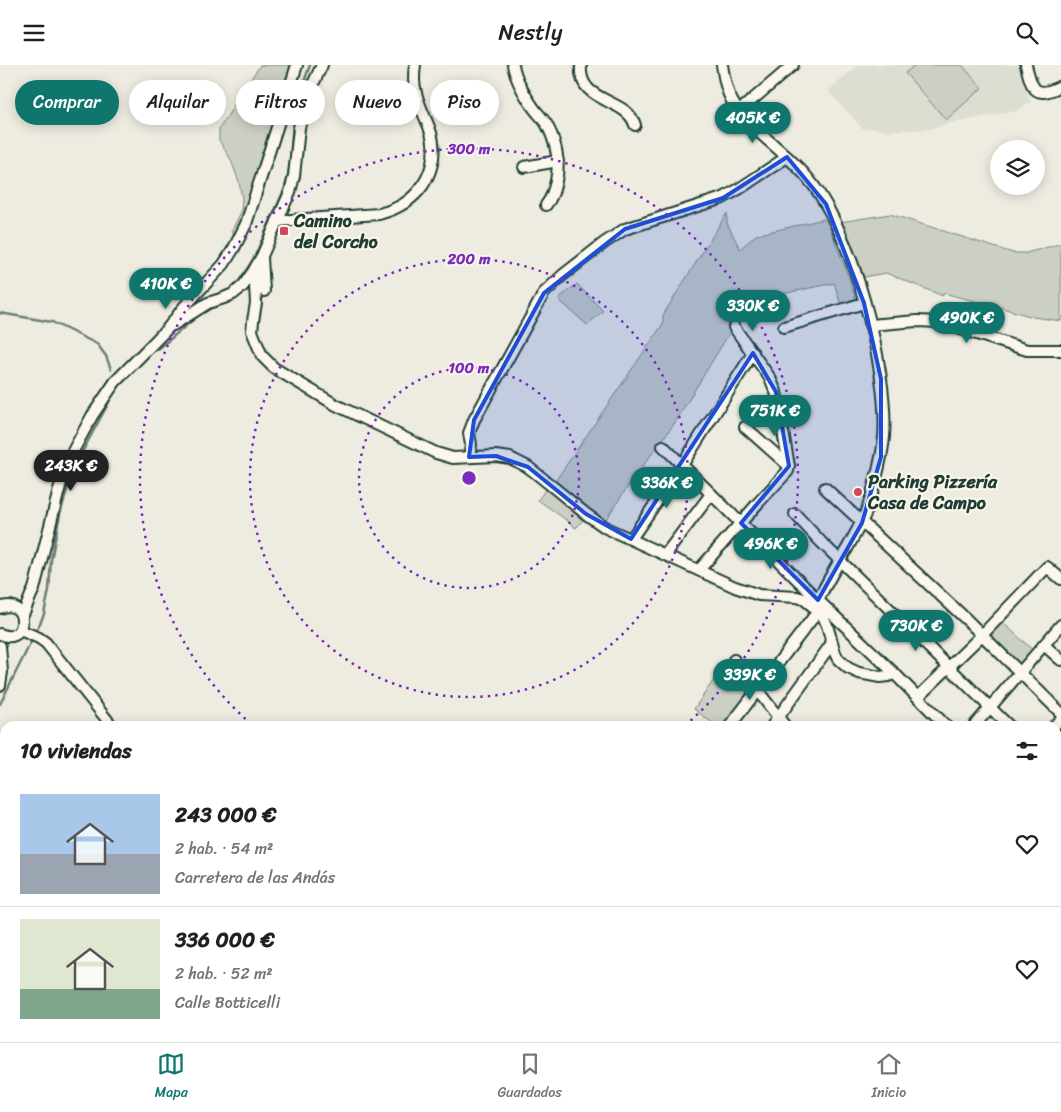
<!DOCTYPE html>
<html lang="es">
<meta charset="utf-8">
<style>
:root{--surface:#fff;--page:#f6f6f6;--text:#202124;--muted:#757577;--line:#e0e0e0;--accent:#0f766e}
body{margin:0;font-family:Sriracha,sans-serif;background:var(--page);color:var(--text);height:100vh;display:flex;flex-direction:column;font-size:19px;white-space:nowrap}
*{box-sizing:border-box;margin:0}
p{font-size:16px;color:var(--muted)}
.icon{flex:none;width:28px;height:28px;fill:none;stroke:currentColor;stroke-width:2;stroke-linecap:round;stroke-linejoin:round}
.map{position:relative;flex:1;overflow:hidden}
.drawer{position:absolute;left:0px;top:656px;width:1061px;height:321px;display:flex;flex-direction:column;background:var(--surface);border-radius:15px 15px 0 0;box-shadow:0 2px 12px #0003}
.drawer>*{flex:none}
.banner{position:absolute;left:15px;top:15px;width:500px;height:45px;display:flex;gap:10px}
.controls{position:absolute;left:990px;top:75px;display:grid;gap:10px}
.controls a{display:grid;place-items:center;width:55px;height:55px;border-radius:50%;background:var(--surface);box-shadow:0 2px 12px #0003;font-size:25px}
.price{position:absolute;translate:-50% -42px;padding:0 11px;border-radius:18px;background:var(--accent);color:#fff;font-size:16px;line-height:32px;filter:drop-shadow(0 1px 2px #0008)}
.price::after{content:'';position:absolute;left:50%;top:30px;width:15px;height:11px;margin-left:-8px;background:inherit;clip-path:polygon(0 0,100% 0,50% 100%)}
.price.current{background:#222;color:#fff}
ul{padding:0;list-style:none}
li{display:flex;align-items:center;gap:15px;height:125px;padding:0 20px}
li+li{border-top:1px solid var(--line)}
li span{display:grid;place-items:center;flex:none;width:140px;height:100px;border-radius:0px;color:#555}
li>.icon{margin-inline-start:auto}
span .icon{width:60px;height:60px;fill:#fffc;stroke-width:1}
li b{font-size:21px}
h2{display:flex;justify-content:space-between;align-items:center;height:60px;padding:0 20px;font-size:21px}
.chip{padding:0 18px;border-radius:22px;background:var(--surface);box-shadow:0 2px 12px #0003;font-size:18px;line-height:45px}
.chip.current{background:var(--accent);color:#fff}
header{display:flex;justify-content:space-between;align-items:center;height:65px;padding:0 20px;background:var(--surface);font-size:22px;font-weight:600}
.tab-bar{display:flex;justify-content:space-around;align-items:center;height:70px;border-top:1px solid var(--line);background:var(--surface);font-size:14px;color:var(--muted)}
.tab-bar a{display:grid;justify-items:center;gap:2px}
.tab-bar .current{color:var(--accent)}
.map>svg:first-child{display:block}
.built{fill:#ddddd2}
.green{fill:#cbcfc4;stroke:#75867c}
.lines{fill:none;stroke-linecap:round;stroke-linejoin:round}
.stream{stroke:#6c7d74;stroke-width:2.5}
.minor-casing{stroke:#1f3d34;stroke-width:14}
.minor{stroke:#fbf7ec;stroke-width:10}
.marked{fill:#1d4ed8;fill-opacity:0.2;stroke:#1d4ed8;stroke-width:4;stroke-linejoin:round}
.ring{fill:none;stroke:#7b2cbf;stroke-width:2.5;stroke-dasharray:2.5 5}
.poi-dot{fill:#d1495b;stroke:#fbf7ec;stroke-width:2}
.labels{text-anchor:middle;stroke-width:4;stroke-linejoin:round;paint-order:stroke}
.poi-label{font-size:18px;font-weight:bold;fill:#1f3d34;stroke:#fbf7ec;text-anchor:start}
.centre{fill:#7b2cbf;stroke:#fbf7ec;stroke-width:2.5}
.ring-label{font-size:15px;text-anchor:middle;font-weight:bold;fill:#7b2cbf;stroke:#fbf7ec;stroke-width:4;stroke-linejoin:round;paint-order:stroke}
</style>
<header><svg class="icon" aria-label="menu" viewBox="0 0 24 24"><path d="M4 6h16M4 12h16M4 18h16"/></svg>Nestly<svg class="icon" aria-label="search" viewBox="0 0 24 24"><circle cx="10" cy="10" r="6"/><path d="M15 15l6 6"/></svg></header>
<div class="map">
<svg width="1061" height="977" viewBox="0 0 1061 977">
<rect width="100%" height="100%" fill="#eeece1"/>
<filter id="ink" filterUnits="userSpaceOnUse"><feTurbulence type="fractalNoise" baseFrequency=".02" numOctaves="2"/><feDisplacementMap in="SourceGraphic" scale="10" xChannelSelector="R" yChannelSelector="G"/><feConvolveMatrix kernelMatrix="1 2 1 2 8 2 1 2 1" color-interpolation-filters="sRGB"/></filter>
<g filter="url(#ink)">
<polygon class="built" points="858,0 1020,0 1030,37 1016,46 951,58 930,64 885,66 875,63 863,64 828,26"/>
<g class="green">
<polygon points="260,0 291,0 245,151 238,168 231,167 241,147 242,133 239,117 231,95 219,75 219,64"/>
<polygon points="915,0 962,0 982,23 946,55 905,8"/>
<polygon points="727,148 727,158 740,184 756,170 824,154 829,161 849,213 856,236 841,240 834,218 753,235 736,257 674,359 631,417 604,457 554,418 663,259 663,250"/>
<polygon points="890,149 1013,188 1026,188 1059,179 1061,180 1061,256 1033,252 995,241 943,228 943,231 886,208 863,212 861,204 858,205 840,157"/>
<polygon points="577,219 603,246 587,260 558,234"/>
<polygon points="547,422 585,453 577,462 575,463 572,459 538,435"/>
<polygon points="998,553 1037,589 1020,608 982,570"/>
<polygon points="728,594 752,626 725,661 716,661 694,644"/>
</g>
<g class="lines">
<g class="stream">
<polyline points="228,227 240,215 254,193 285,123 288,111 290,95 294,45 310,0"/>
<polyline points="0,248 52,257 97,279 106,291 111,304"/>
<polyline points="157,285 205,245"/>
<polyline points="37,565 44,549 49,525 51,495 60,449 72,409 80,391 109,337"/>
<polyline points="0,639 32,575"/>
</g>
<g class="minor-casing">
<g id="minor">
<path d="M513,0C516,16 524,29 533,42C537,48 543,53 547,60C556,77 560,97 556,116C554,125 552,133 546,140"/>
<path d="M581,0C577,39 627,32 635,60"/>
<path d="M722,0C724,13 726,25 732,36C739,50 751,60 762,70C777,83 793,96 806,111C852,163 889,303 884,372C882,395 875,419 868,442C863,456 855,469 848,482C837,500 827,517 818,535"/>
<path d="M1026,0C1032,25 1035,34 1061,21"/>
<polyline points="738,47 793,0"/>
<polyline points="524,102 558,96"/>
<path d="M277,156L379,149C398,144 412,136 423,120C434,103 437,82 429,62C424,49 417,37 415,23C413,15 414,8 415,0"/>
<polyline points="262,192 264,226"/>
<polyline points="254,205 256,238 253,256 252,266 262,291 274,303 336,340 436,388 453,393 496,391 510,393 528,402 542,413 586,449 606,463 735,522 759,530 797,532 804,534 822,549 827,560 835,588 838,594 848,603 859,608 880,612 888,611 894,609"/>
<polyline points="173,260 208,238 224,233 233,229 243,221 254,205 262,191 290,127 294,111 299,63 306,34 322,0"/>
<polyline points="870,260 917,256 939,257 1027,285 1061,285"/>
<polyline points="784,262 864,238"/>
<polyline points="745,362 789,401"/>
<polyline points="663,381 824,541 893,607 946,661"/>
<polyline points="469,392 471,380 469,368 474,355 544,228 563,210 604,178 625,164 723,133 739,124 787,92"/>
<polyline points="825,423 966,554 982,570 1061,648"/>
<polyline points="795,449 821,477 1009,661"/>
<polyline points="631,474 682,400 753,288"/>
<polyline points="665,490 711,429"/>
<polyline points="699,505 759,437 788,406 789,401 776,327 770,313 734,262"/>
<path d="M0,543C29,531 30,582 0,569"/>
<path d="M22,551C27,542 29,533 34,524L60,421L73,386L92,351L115,317L168,263L184,242L224,199L234,183L246,159L297,0"/>
<polyline points="20,565 39,573 46,578 112,661"/>
<polyline points="1044,580 1061,595"/>
<polyline points="0,581 2,607 0,620"/>
<polyline points="734,595 785,661"/>
<polyline points="918,632 982,570 1047,502 1061,514"/>
<polyline points="730,661 818,546"/>
<polyline points="772,661 832,578"/>
<polyline points="974,661 1061,560"/>
<polyline points="1054,661 1061,654"/>
<polyline points="1056,708 1061,712"/>
<polyline points="1056,768 1061,772"/>
<polyline points="0,792 5,797"/>
<polyline points="1056,803 1061,799"/>
<polyline points="1056,867 1061,861"/>
<polyline points="1056,916 1061,922"/>
<polyline points="1056,962 1061,967"/>
<polyline points="166,972 175,977"/>
<polyline points="568,972 579,977"/>
<polyline points="796,972 799,977"/>
<polyline points="897,972 899,977"/>
<polyline points="1018,972 1021,977"/>
<polyline points="808,974 810,972"/>
<polyline points="552,977 554,972"/>
<polyline points="614,977 619,972"/>
<polyline points="671,977 675,972"/>
<polyline points="841,977 848,972"/>
<polyline points="876,977 882,972"/>
<polyline points="945,977 947,972"/>
<polyline points="989,977 995,972"/>
</g>
</g>
<use href="#minor" class="minor"/>
</g>
</g>
<path class="marked" d="M787,92L826,139L864,238L881,314V392L862,458L818,535L741,458L789,401L776,327L753,288L631,474L586,449L528,402L496,391L469,392L474,355L544,228L625,164L723,133Z"/>
<g class="ring">
<circle cx="469" cy="413" r="110"/>
<circle cx="469" cy="413" r="219"/>
<path d="M251 659A329 329 0 1 1 687 659"/>
</g>
<g class="poi-dot">
<rect x="279" y="161" width="10" height="10" rx="2.5"/>
<circle cx="858" cy="427" r="5"/>
</g>
<g class="labels">
<g class="poi-label">
<text x="294" y="162">Camino<tspan x="294" dy="21">del Corcho</tspan></text>
<text x="868" y="423">Parking Pizzería<tspan x="868" dy="21">Casa de Campo</tspan></text>
</g>
</g>
<circle cx="469" cy="413" r="8" class="centre"/>
<g class="ring-label">
<text x="469" y="89">300 m</text>
<text x="469" y="199">200 m</text>
<text x="469" y="308">100 m</text>
</g>
</svg>
<div class="controls">
<a><svg class="icon" aria-label="layers" viewBox="0 0 24 24"><path d="M12 4l9 5-9 5-9-5zM3 14l9 5 9-5"/></svg></a>
</div>
<b class="price" style="left:753px;top:79px">405K €</b>
<b class="price" style="left:166px;top:245px">410K €</b>
<b class="price" style="left:753px;top:267px">330K €</b>
<b class="price" style="left:967px;top:279px">490K €</b>
<b class="price" style="left:775px;top:372px">751K €</b>
<b class="price current" style="left:71px;top:427px">243K €</b>
<b class="price" style="left:667px;top:444px">336K €</b>
<b class="price" style="left:771px;top:505px">496K €</b>
<b class="price" style="left:916px;top:587px">730K €</b>
<b class="price" style="left:750px;top:636px">339K €</b>
<div class="banner">
<a class="chip current">Comprar</a>
<a class="chip">Alquilar</a>
<a class="chip">Filtros</a>
<a class="chip">Nuevo</a>
<a class="chip">Piso</a>
</div>
<section class="drawer">
<h2>10 viviendas<svg class="icon" aria-label="filters" viewBox="0 0 24 24"><path d="M4 7h16M4 17h16"/><circle cx="9" cy="7" r="2"/><circle cx="15" cy="17" r="2"/></svg></h2>
<ul>
<li><span style="background:linear-gradient(#a9c7e8 60%,#9aa5b1 0)"><svg class="icon" aria-label="home" viewBox="0 0 24 24"><path d="M3 11l9-7 9 7M6 9v11h12V9"/></svg></span><div><b>243 000 €</b><p>2 hab. · 54 m²</p><p>Carretera de las Andás</p></div><svg class="icon" aria-label="heart" viewBox="0 0 24 24"><path d="M12 20l-8-8c-3-5 5-10 8-4 3-6 11-1 8 4z"/></svg></li>
<li><span style="background:linear-gradient(#dfe7d0 70%,#7fa58c 0)"><svg class="icon" aria-label="home" viewBox="0 0 24 24"><path d="M3 11l9-7 9 7M6 9v11h12V9"/></svg></span><div><b>336 000 €</b><p>2 hab. · 52 m²</p><p>Calle Botticelli</p></div><svg class="icon" aria-label="heart" viewBox="0 0 24 24"><path d="M12 20l-8-8c-3-5 5-10 8-4 3-6 11-1 8 4z"/></svg></li>
</ul>
</section>
</div>
<nav class="tab-bar">
<a class="current"><svg class="icon" aria-label="map" viewBox="0 0 24 24"><path d="M3 6l6-2 6 2 6-2v14l-6 2-6-2-6 2zM9 4v14M15 6v14"/></svg>Mapa</a>
<a><svg class="icon" aria-label="saved" viewBox="0 0 24 24"><path d="M7 4h10v16l-5-4-5 4z"/></svg>Guardados</a>
<a><svg class="icon" aria-label="home" viewBox="0 0 24 24"><path d="M3 11l9-7 9 7M6 9v11h12V9"/></svg>Inicio</a>
</nav>
